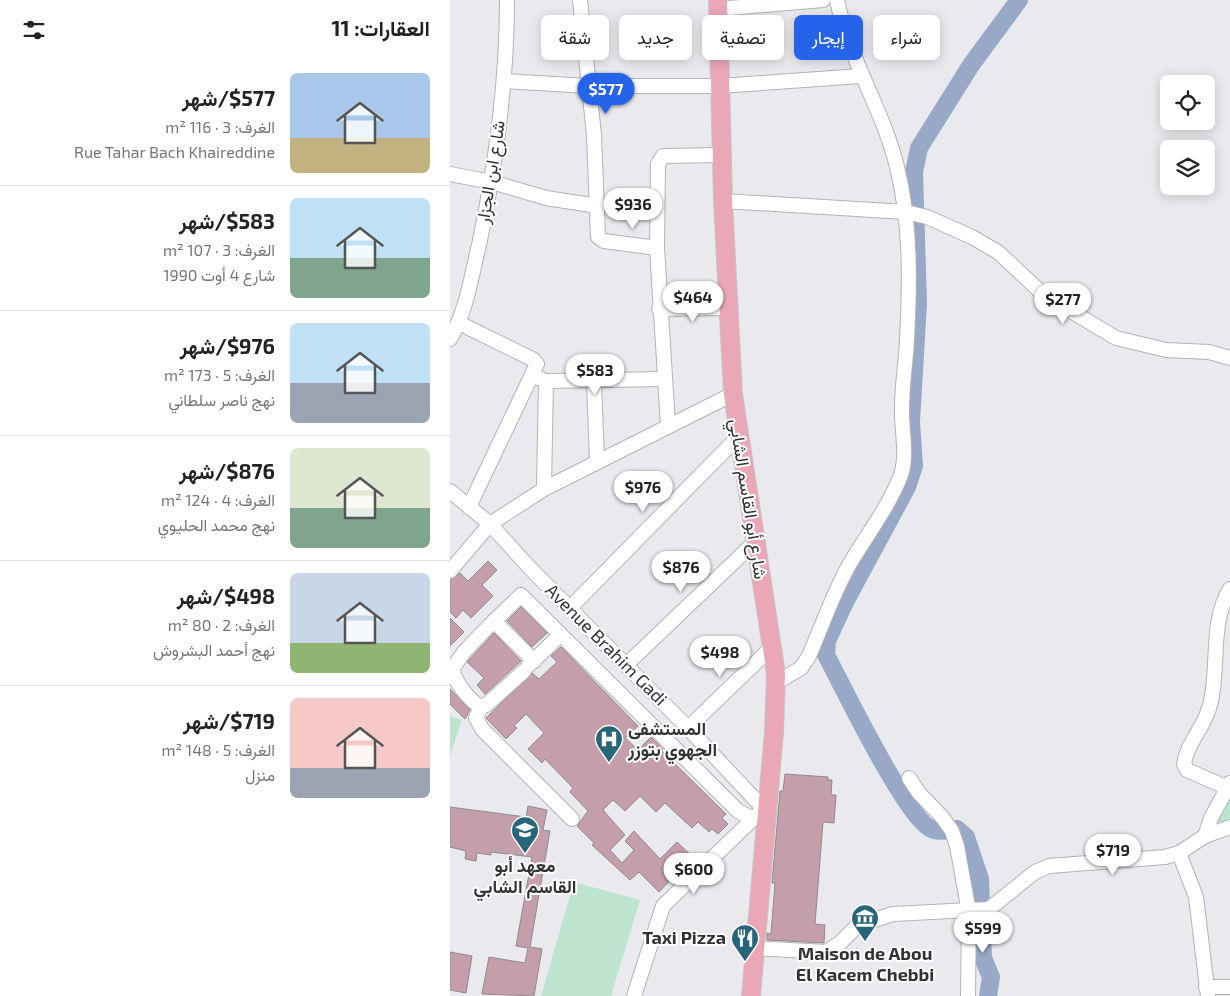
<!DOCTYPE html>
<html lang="ar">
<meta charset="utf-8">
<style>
:root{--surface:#fff;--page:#f6f6f6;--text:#222;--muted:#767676;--line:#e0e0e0;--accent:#2563eb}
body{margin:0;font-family:"Exo 2",Vazirmatn,sans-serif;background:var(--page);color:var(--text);direction:rtl;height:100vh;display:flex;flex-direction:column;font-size:19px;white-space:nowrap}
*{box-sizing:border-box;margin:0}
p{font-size:16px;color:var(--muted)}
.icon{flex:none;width:28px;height:28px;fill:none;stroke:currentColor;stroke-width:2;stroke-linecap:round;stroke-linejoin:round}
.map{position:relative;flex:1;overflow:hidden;direction:ltr}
.sheet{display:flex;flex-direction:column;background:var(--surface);width:450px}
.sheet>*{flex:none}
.guide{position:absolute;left:15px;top:15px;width:475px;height:45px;direction:rtl;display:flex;gap:10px}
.buttons{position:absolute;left:710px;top:75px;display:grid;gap:10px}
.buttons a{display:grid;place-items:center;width:55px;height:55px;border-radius:8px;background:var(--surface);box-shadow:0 2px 12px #0003;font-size:25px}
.price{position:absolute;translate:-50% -42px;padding:0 11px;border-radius:18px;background:#fff;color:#222;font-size:16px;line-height:32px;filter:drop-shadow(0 1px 2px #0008)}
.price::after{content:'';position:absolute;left:50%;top:30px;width:15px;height:11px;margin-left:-8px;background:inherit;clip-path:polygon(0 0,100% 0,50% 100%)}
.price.current{background:var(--accent);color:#fff}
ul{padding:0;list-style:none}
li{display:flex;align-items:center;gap:15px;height:125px;padding:0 20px}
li+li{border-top:1px solid var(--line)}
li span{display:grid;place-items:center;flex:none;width:140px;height:100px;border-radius:8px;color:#555}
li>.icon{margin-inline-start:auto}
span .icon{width:60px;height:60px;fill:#fffc;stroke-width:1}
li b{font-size:21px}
h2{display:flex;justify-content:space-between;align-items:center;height:60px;padding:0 20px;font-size:21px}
.pill{padding:0 18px;border-radius:8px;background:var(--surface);box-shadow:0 2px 12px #0003;font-size:18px;line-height:45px}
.pill.current{background:var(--accent);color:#fff}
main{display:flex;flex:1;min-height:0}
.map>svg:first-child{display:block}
.green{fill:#bee4d0}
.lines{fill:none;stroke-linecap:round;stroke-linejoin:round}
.river{stroke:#98a8c7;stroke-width:18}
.building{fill:#c59eab;stroke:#8f8a8c}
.minor-casing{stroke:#b3b2b7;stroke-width:16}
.major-casing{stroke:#c6c6c6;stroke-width:20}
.minor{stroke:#fff;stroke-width:14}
.major{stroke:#eaa7b8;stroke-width:18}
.labels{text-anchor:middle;stroke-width:4;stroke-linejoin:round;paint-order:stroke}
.street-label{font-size:18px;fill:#323234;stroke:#fff}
.poi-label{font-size:18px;font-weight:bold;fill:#323234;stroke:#fff}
</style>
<main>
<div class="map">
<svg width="780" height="996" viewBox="0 0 780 996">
<rect width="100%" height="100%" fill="#eaeaee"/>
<g class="green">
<polygon points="0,716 12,720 0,756"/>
<polygon points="780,795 780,819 767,824 766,817"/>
<polygon points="124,882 190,900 161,996 91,996"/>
</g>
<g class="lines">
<path class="river" d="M538,996L541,977L533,958L530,879L516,837L507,829C501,830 491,832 484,830C458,824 392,684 376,655L377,641L395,602L457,487L464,466L461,422L468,303L464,172L469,148L521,65L569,0"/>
</g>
<g class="building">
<polygon points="38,561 47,570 32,585 43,596 21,618 13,610 6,618 0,612 0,580 10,573 18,581"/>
<polygon points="71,607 97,633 82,647 57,621"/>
<polygon points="0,618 14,632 0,646"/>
<polygon points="44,633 71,661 35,694 27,685 34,678 17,662"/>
<polygon points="111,647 188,726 175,738 188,750 201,737 213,749 211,750 276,814 272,818 278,824 268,834 262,829 259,832 248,822 242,828 215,803 206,812 190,796 175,811 163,800 153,810 175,835 160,850 172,863 184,850 175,841 184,831 210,859 227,842 246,860 233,875 230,872 225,875 209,892 189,872 180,880 142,845 144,843 127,826 138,811 120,792 123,788 95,759 92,763 78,749 94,733 76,714 64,726 67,728 56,739 36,718 82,673 89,679 107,662 101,656"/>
<polygon points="0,689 20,710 15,719 0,704"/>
<polygon points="335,774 378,777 378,780 382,780 381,795 386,795 384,823 373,822 365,924 375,925 374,943 317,940 317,933 321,934 325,883 322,883 330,791 333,791"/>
<polygon points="78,806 97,810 93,830 100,831 80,947 92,949 84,996 32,994 39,957 75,963 78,948 66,946 82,857 41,852 41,855 27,853 26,861 15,859 16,851 0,847 0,807 76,817"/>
<polygon points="0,952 22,956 16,993 0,990"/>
</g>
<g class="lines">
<g class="minor-casing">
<g id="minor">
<polyline points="130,0 144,135 148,237 154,241 207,248"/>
<polyline points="268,9 373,0"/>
<polyline points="55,81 138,86 270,86 411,76"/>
<polyline points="0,174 42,182 96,198 148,206"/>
<polyline points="273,201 456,212 477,217 522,237 548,252 594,295 666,338 716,350 759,352 780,358"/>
<polyline points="209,309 277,308"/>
<polyline points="9,323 84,360 87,364 19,507"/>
<path d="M0,339C17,310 21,277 29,245C46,164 57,83 57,0"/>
<polyline points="83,376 96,381 213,379"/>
<polyline points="144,382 147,461"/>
<polyline points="218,425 207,248 208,164 213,156 272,155"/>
<polyline points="94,489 96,381"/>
<polyline points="0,491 40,524 77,565 238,728 313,808"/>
<polyline points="0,571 40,524 94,489 283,394"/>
<polyline points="120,608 288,437"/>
<polyline points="44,621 84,661"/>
<polyline points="38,627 71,595 288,811 303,819"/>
<path d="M34,631L14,652L3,668C3,681 20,701 31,707L36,705L74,671"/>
<polyline points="176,665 306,541"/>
<polyline points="78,666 110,635"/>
<path d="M326,683L351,668L359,656C373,624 384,590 402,560C419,532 439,506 451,475C458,454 451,428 452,407C452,385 456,362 457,339C460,282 461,223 447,167C433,109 399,60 387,0"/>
<polyline points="31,707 26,718 32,729 122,819"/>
<polyline points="238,728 321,648"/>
<polyline points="459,778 469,793 492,817 502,831 507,846 519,912 518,996"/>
<path d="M778,788L737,770L734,764C737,742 755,727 760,705C770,668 759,623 780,589"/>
<polyline points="755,836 761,818 780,783"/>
<polyline points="729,853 746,897 758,996"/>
<polyline points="305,948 376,952 390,943 408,925 443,914 539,909 585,872 599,866 715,857 729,853 755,836 780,827"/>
<polyline points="756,987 780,987"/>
<polyline points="184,996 213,906 308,814"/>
</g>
</g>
<g class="major-casing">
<polyline id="major" points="268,0 273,201 283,394 326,674 324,732 301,996"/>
</g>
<use href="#minor" class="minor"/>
<use href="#major" class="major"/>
</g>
<defs>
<g id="hospital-pin" transform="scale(1.4375)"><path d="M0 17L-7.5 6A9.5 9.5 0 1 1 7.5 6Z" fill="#27657b" stroke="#fff"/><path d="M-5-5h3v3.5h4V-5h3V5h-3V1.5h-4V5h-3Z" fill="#fff"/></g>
<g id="school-pin" transform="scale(1.4375)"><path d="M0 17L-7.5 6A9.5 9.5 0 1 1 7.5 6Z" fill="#27657b" stroke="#fff"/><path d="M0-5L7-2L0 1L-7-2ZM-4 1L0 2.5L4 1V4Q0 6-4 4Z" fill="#fff"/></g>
<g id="museum-pin" transform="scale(1.4375)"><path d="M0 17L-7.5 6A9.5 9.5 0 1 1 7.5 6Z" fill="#27657b" stroke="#fff"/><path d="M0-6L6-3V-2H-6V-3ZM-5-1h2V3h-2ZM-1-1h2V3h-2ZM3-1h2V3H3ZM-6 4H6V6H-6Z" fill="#fff"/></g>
<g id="restaurant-pin" transform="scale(1.4375)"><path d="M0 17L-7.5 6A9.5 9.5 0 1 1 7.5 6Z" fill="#27657b" stroke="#fff"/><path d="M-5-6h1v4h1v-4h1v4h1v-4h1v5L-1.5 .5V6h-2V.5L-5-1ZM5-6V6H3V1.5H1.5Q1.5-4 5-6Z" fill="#fff"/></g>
</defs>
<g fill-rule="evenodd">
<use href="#hospital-pin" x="159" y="739"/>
<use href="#school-pin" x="75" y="830"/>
<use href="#museum-pin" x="415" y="918"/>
<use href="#restaurant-pin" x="295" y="938"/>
</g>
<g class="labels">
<g class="street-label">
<text transform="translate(41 172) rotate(-81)" y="6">شارع ابن الجزار</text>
<text transform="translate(298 499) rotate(81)" y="6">شارع أبو القاسم الشابي</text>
<text transform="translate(156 645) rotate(45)" y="6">Avenue Brahim Gadi</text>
</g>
<g class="poi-label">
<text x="178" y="735" text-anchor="start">المستشفى<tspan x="178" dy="21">الجهوي بتوزر</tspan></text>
<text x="75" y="872">معهد أبو<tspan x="75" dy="21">القاسم الشابي</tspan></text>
<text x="276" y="944" text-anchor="end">Taxi Pizza</text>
<text x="415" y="960">Maison de Abou<tspan x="415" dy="21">El Kacem Chebbi</tspan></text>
</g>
</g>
</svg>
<div class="buttons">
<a><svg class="icon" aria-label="locate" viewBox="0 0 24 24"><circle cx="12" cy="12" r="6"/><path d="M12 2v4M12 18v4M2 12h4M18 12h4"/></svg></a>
<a><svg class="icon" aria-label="layers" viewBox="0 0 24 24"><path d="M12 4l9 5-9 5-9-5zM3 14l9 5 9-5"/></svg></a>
</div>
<b class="price current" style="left:156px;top:115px">$577</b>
<b class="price" style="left:183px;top:230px">$936</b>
<b class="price" style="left:243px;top:323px">$464</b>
<b class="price" style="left:613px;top:325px">$277</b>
<b class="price" style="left:145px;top:396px">$583</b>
<b class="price" style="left:193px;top:513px">$976</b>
<b class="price" style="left:231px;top:593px">$876</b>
<b class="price" style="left:270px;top:678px">$498</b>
<b class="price" style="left:663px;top:876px">$719</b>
<b class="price" style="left:244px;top:895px">$600</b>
<b class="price" style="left:533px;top:954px">$599</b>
<div class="guide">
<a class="pill">شراء</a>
<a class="pill current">إيجار</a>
<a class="pill">تصفية</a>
<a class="pill">جديد</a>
<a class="pill">شقة</a>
</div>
</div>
<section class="sheet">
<h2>العقارات: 11<svg class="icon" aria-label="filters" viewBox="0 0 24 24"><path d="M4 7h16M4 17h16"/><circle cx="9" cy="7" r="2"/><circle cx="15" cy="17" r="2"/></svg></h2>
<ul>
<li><span style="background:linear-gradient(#a9c7e8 65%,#c2b280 0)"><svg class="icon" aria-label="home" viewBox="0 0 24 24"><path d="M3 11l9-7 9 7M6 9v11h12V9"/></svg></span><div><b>$577/شهر</b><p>الغرف: 3 · 116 m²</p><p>Rue Tahar Bach Khaireddine</p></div></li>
<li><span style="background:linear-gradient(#bfe0f5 60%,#7fa58c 0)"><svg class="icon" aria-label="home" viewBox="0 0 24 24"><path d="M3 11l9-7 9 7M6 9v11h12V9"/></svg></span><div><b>$583/شهر</b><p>الغرف: 3 · 107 m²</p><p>شارع 4 أوت 1990</p></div></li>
<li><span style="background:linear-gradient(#bfe0f5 60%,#9aa5b1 0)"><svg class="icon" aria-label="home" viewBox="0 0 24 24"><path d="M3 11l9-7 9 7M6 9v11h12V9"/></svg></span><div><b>$976/شهر</b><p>الغرف: 5 · 173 m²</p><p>نهج ناصر سلطاني</p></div></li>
<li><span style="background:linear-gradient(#dfe7d0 60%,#7fa58c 0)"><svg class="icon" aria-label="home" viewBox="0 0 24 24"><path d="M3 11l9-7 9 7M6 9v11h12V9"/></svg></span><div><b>$876/شهر</b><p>الغرف: 4 · 124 m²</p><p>نهج محمد الحليوي</p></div></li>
<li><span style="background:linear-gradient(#c9d6e8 70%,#8fb573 0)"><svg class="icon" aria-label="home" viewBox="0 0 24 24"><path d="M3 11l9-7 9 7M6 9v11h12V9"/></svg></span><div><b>$498/شهر</b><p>الغرف: 2 · 80 m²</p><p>نهج أحمد البشروش</p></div></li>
<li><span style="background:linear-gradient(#f6c9c9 70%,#9aa5b1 0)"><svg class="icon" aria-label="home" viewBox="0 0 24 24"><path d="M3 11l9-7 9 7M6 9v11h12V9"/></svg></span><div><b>$719/شهر</b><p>الغرف: 5 · 148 m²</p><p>منزل</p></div></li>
</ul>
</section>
</main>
